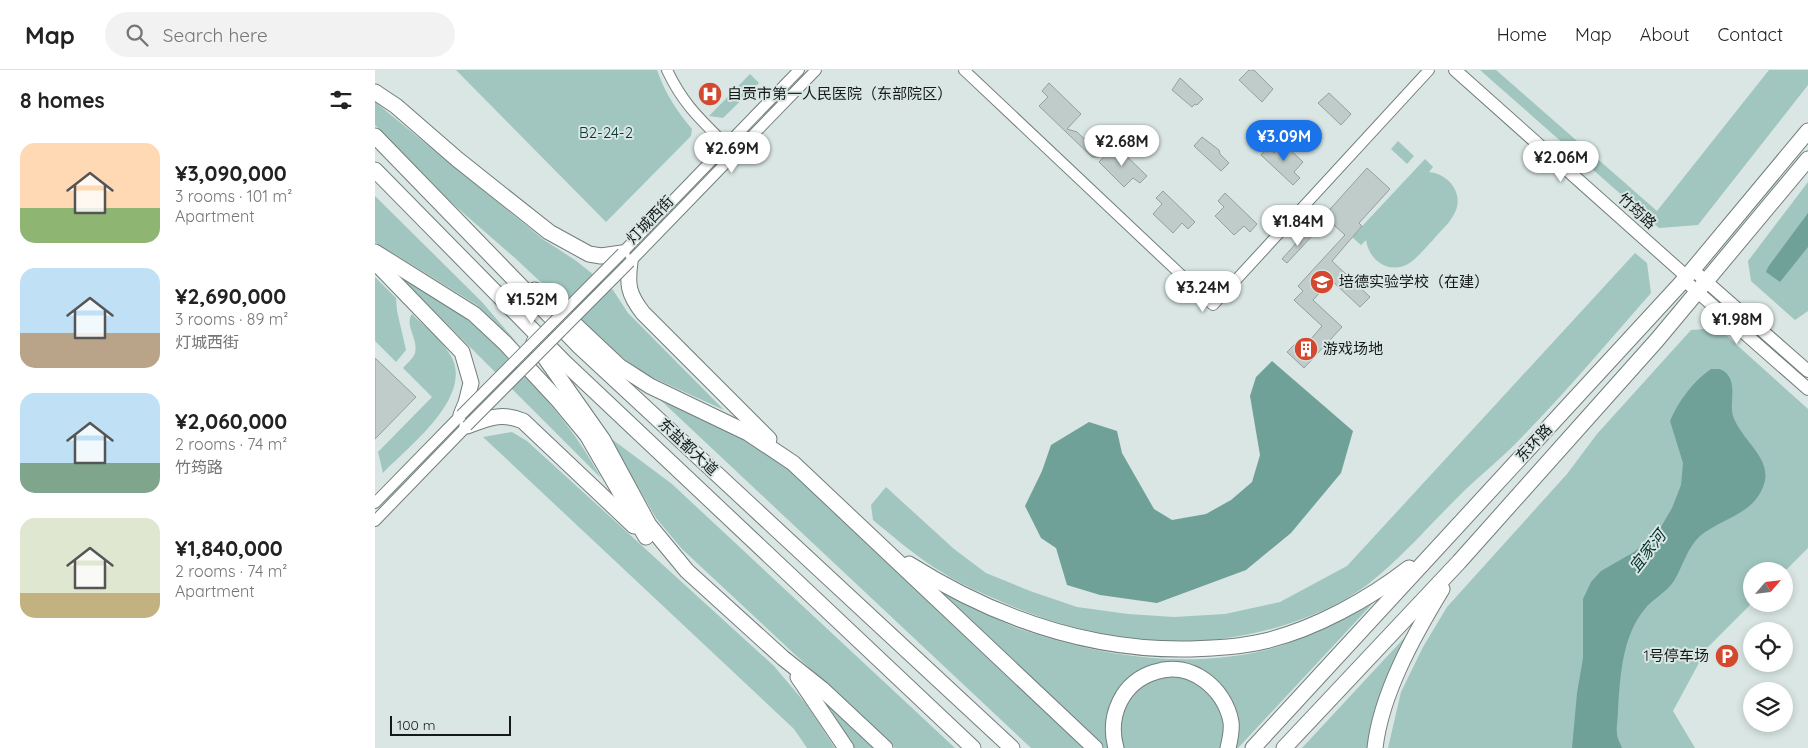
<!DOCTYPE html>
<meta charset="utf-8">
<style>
:root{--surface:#fff;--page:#f2f2f2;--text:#222;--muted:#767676;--line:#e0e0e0;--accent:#1a73e8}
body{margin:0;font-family:Quicksand,"Noto Sans SC",sans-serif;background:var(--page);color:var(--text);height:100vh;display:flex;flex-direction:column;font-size:19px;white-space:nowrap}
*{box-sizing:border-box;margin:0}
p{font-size:16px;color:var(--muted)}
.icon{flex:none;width:28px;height:28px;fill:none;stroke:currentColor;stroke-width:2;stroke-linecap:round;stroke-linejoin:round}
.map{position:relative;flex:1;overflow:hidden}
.sheet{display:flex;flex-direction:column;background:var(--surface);width:375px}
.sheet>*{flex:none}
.needle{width:32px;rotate:62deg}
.controls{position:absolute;left:1368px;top:492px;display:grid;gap:10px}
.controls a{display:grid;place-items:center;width:50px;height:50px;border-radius:50%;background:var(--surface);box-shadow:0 2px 8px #0003;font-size:25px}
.scale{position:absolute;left:15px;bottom:12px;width:121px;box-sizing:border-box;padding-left:5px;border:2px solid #151a19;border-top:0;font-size:14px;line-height:18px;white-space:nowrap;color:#151a19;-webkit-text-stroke:4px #d9e6e3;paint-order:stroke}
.price{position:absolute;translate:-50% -42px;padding:0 11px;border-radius:18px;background:#fff;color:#222;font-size:16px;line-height:32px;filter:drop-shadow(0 1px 2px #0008)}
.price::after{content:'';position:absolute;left:50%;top:30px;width:15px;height:11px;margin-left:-8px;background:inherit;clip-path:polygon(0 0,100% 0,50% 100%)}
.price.active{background:var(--accent);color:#fff}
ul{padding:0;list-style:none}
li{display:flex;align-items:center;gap:15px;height:125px;padding:0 20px}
li span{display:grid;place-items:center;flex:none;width:140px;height:100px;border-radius:15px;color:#555}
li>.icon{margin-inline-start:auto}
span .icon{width:60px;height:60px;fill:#fffc;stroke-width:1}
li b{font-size:21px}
h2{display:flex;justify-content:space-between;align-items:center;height:60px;padding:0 20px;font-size:21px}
header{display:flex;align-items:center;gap:30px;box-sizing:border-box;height:70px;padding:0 25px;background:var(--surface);border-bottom:1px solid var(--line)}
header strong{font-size:24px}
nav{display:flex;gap:28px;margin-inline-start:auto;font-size:18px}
.search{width:350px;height:45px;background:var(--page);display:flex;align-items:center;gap:12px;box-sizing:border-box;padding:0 18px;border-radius:28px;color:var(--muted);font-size:19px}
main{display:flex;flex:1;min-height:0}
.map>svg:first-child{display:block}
.green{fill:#a0c6bf}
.water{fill:#70a199}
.building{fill:#bfccca;stroke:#94a09e}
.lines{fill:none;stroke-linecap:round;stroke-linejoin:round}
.minor-casing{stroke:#727e7c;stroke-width:12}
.major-casing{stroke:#727e7c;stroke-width:14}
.highway-casing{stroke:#727e7c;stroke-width:17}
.minor{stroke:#fff;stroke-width:10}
.major{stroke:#fff;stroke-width:12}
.highway{stroke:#fff;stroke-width:15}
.minor-bridge-casing{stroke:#727e7c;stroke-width:12;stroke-linecap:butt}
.minor-bridge{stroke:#fff;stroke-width:10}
.labels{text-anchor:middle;stroke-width:4;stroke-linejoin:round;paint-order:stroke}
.poi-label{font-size:15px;fill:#151a19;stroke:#d9e6e3;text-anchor:start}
.park-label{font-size:15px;fill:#083832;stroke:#d9e6e3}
.street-label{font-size:15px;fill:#151a19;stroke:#d9e6e3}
.water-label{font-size:16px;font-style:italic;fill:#00322c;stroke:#d9e6e3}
</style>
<header>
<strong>Map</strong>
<div class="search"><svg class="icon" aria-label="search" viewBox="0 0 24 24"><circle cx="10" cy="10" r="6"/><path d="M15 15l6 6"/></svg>Search here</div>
<nav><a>Home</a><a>Map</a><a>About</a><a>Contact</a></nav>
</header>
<main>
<section class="sheet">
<h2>8 homes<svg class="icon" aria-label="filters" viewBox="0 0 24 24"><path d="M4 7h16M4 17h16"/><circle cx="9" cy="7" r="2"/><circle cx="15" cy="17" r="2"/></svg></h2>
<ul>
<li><span style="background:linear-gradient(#ffd9b3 65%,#8fb573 0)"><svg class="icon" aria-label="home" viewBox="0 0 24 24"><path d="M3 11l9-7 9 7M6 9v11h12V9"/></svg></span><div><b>¥3,090,000</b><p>3 rooms · 101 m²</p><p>Apartment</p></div></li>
<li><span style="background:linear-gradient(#bfe0f5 65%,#b9a48a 0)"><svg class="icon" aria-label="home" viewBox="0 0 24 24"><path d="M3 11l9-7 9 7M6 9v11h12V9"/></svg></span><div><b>¥2,690,000</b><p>3 rooms · 89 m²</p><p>灯城西街</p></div></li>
<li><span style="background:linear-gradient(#bfe0f5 70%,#7fa58c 0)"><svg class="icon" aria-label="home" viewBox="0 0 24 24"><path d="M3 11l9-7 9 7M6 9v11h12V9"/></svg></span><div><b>¥2,060,000</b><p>2 rooms · 74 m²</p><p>竹筠路</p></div></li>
<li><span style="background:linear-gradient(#dfe7d0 75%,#c2b280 0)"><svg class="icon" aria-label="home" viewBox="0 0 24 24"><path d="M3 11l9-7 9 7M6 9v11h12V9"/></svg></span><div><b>¥1,840,000</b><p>2 rooms · 74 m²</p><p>Apartment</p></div></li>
</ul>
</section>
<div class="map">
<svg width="1433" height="678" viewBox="0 0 1433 678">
<rect width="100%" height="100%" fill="#d9e6e3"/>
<g class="green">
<path d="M81,0H282C290,23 301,40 317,59L316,66L231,152Z"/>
<polygon points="1105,0 1121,0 1282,141 1394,0 1433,0 1433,15 1323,155 1284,158"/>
<polygon points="375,4 384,13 348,48 334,46"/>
<polygon points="0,32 169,170 200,190 238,220 253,243 349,340 272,305 241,283 140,188 78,134 0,55"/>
<polygon points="1023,71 1039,86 1032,94 1016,79"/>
<path d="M1050,89L1058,97L1054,102C1075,104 1091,126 1078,146C1073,155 1064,162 1058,170C1051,177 1044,186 1036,192C1017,206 994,192 991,170L986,175L977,167Z"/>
<polygon points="1433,112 1433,241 1420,250 1376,211 1373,191"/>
<polygon points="0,126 107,232 143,274 102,235 0,172"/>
<path d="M1260,183L1272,193L1276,223C1233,272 1191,322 1146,368C1129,386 1109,402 1091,419C1058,451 1028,487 992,515C928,562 825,581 747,568C706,561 663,548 625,531C607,523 587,515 570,504C544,489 521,469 498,450L496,435L511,417L579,479L611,503L655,521L702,537L753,544L799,547L850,544L905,532L972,496Z"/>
<path d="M22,204C49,221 77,237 102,257C119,270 134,287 148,303C178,336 205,369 226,408Z"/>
<polygon points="0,207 21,228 22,241 31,280 21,292 0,271"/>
<path d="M37,244C50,257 67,270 76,286C99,327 33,377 8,403L3,382L57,327L28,298C32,293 38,289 40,283C44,270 29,255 37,244Z"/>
<polygon points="1343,258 1433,339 1433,478 1409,502 1376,501 1376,534 1332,578 1298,641 1320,678 1013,678 1026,622 1048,577 1072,537 1192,404 1222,364 1316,260"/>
<polygon points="278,323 370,367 411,397 711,678 656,678"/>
<polygon points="137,362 152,371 399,596 431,634 460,678 432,678 419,659 108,367"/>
<polygon points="234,367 297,414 580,678 520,678 307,479 281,448"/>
<path d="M553,513C580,528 609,543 637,556C648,561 659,563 670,567C740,588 818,598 891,580C929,571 963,550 998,533L863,678H860C866,636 856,628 827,601L758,607L735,678H729Z"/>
<polygon points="1032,565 993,678 927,678"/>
<path d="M799,605L825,613L845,637L849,651L846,678H748C747,671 744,662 745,654C746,624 773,609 799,605Z"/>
<polygon points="447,626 503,678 479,678"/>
</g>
<g class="water">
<polygon points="1433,143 1433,177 1405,212 1391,202 1393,197"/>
<polygon points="897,291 978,361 966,403 916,463 871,500 782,533 725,525 692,515 681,478 666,468 650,436 667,401 676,375 714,352 742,361 747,383 779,439 797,450 831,444 856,430 877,412 885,385 875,326 881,307"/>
<path d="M1336,299C1341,299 1346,298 1350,302C1363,313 1354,332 1358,346C1369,376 1405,391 1384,425C1372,445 1343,451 1325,466C1312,478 1308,496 1299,511C1291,523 1277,529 1269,540C1247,567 1245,608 1243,641C1243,649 1241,657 1242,664C1242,669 1246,674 1247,678H1197L1202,623L1208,588V529L1216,512L1226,501L1259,482L1283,462L1297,438L1306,415L1308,393L1295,351C1303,332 1318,311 1336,299Z"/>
</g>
<g class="building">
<polygon points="874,0 879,0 898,19 887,32 864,10"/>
<polygon points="805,8 828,29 822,35 820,34 817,37 797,20"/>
<polygon points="674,13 706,44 692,59 702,62 722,81 724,87 717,87 664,36 673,27 667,21"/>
<polygon points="954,23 976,44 966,55 943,33"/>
<polygon points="827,67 844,80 845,84 854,93 846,101 819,76"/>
<polygon points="908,73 928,92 919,102 925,108 918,115 886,85 893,77 899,83"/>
<polygon points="740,75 772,106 765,113 758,108 749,117 724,92"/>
<polygon points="992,98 1015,119 984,153 987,156 957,191 995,227 985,237 956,210 938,230 967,257 929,298 912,282 924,270 930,276 947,256 919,230 928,221 923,216 970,165 949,146"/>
<polygon points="788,121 820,152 813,159 807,153 798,163 778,144 787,134 781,128"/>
<polygon points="850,123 882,154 875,162 869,156 859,165 840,146 849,137 843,131"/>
<polygon points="933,160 938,165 912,193 907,189"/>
<polygon points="0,288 41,327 0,369"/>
</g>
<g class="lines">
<g class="minor-casing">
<g id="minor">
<path d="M292,0C308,34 325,49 351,75"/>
<polyline points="589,0 838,235 1054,0"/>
<polyline points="247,183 424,0"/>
<polyline points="255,192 441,0"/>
<polyline points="0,433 86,345"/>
<polyline points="0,451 92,356"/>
</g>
</g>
<g class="major-casing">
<g id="major">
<polyline points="1080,0 1311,206"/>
<polyline points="1317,199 1433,301"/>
<polyline points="1309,210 1433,319"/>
</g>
</g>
<g class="highway-casing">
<g id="highway">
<polyline points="0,22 21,36 82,89 174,162 214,184 226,186 247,183"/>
<polyline points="0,66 205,277 637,678"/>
<polyline points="0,100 190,293 598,678"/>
<polyline points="0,182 99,244 130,273 183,330 212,365 271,467"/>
<polyline points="0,192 87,282 96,313 91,333 86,345"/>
<path d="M255,192C252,214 253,224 268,243L394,369"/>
<polyline points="160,220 176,232 244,296 275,316 373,363 418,393 720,678"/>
<polyline points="159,272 228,370 274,455 312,501 408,588 447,619 510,678"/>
<path d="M92,356C114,348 126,342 148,351L259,456"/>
<path d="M534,494C620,548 713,581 815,579C841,578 865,577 890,571C940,559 994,529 1034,498"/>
<polyline points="423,607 471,678"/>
<path d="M741,678C732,646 747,612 780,602C815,590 850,618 856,652C857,660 855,670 853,678"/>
<polyline points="878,678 1309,210 1433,61"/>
<polyline points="909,678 1084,492 1282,270 1433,89"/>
<path d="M1000,678C1006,624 1039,565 1067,519"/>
</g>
</g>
<use href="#minor" class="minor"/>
<use href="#major" class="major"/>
<use href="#highway" class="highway"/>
<g class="minor-bridge-casing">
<g id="minor-bridge">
<polyline points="86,345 247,183"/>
<polyline points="92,356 255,192"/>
</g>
</g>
<use href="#minor-bridge" class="minor-bridge"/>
</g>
<defs>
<g id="hospital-disc" transform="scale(1.25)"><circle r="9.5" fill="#d3482e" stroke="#d9e6e3"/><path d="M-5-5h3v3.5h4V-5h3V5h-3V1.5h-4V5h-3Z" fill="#fff"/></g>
<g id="school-disc" transform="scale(1.25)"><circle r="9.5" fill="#d3482e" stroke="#d9e6e3"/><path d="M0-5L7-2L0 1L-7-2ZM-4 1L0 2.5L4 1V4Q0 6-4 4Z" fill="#fff"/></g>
<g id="building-disc" transform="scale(1.25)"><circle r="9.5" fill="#d3482e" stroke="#d9e6e3"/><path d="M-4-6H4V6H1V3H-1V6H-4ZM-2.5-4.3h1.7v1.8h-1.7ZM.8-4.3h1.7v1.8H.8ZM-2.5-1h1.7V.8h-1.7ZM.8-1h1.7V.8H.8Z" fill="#fff"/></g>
<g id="parking-disc" transform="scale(1.25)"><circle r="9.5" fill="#d3482e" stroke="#d9e6e3"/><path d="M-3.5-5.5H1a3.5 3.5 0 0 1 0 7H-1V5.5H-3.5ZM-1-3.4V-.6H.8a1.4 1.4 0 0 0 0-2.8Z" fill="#fff"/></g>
</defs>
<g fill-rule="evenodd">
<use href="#hospital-disc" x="335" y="24"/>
<use href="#school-disc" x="947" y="212"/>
<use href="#building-disc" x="931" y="279"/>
<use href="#parking-disc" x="1352" y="586"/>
</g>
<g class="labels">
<g class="poi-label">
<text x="352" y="29">自贡市第一人民医院（东部院区）</text>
<text x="964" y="217">培德实验学校（在建）</text>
<text x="948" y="284">游戏场地</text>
<text x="1334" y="591" text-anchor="end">1号停车场</text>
</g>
<g class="park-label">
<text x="231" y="68">B2-24-2</text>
</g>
<g class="street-label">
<text transform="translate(1262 141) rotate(42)" y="5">竹筠路</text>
<text transform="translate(275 150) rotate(-46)" y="5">灯城西街</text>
<text transform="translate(1159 373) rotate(-47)" y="5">东环路</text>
<text transform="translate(313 377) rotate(43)" y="5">东盐都大道</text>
</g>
<g class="water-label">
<text transform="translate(1272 481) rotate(-52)" y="6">宜家河</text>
</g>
</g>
</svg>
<div class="controls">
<a><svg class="needle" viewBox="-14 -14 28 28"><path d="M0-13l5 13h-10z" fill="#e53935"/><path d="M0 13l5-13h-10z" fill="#767676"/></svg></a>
<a><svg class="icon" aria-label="locate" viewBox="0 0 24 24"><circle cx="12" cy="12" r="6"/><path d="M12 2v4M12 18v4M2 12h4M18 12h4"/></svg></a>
<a><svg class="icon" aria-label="layers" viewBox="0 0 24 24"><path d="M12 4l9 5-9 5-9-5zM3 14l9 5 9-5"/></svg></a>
</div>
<div class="scale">100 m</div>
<b class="price active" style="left:909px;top:92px">¥3.09M</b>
<b class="price" style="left:747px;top:97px">¥2.68M</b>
<b class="price" style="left:357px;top:104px">¥2.69M</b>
<b class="price" style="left:1186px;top:113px">¥2.06M</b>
<b class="price" style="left:923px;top:177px">¥1.84M</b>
<b class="price" style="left:828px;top:243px">¥3.24M</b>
<b class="price" style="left:157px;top:255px">¥1.52M</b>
<b class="price" style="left:1362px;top:275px">¥1.98M</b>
</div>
</main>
